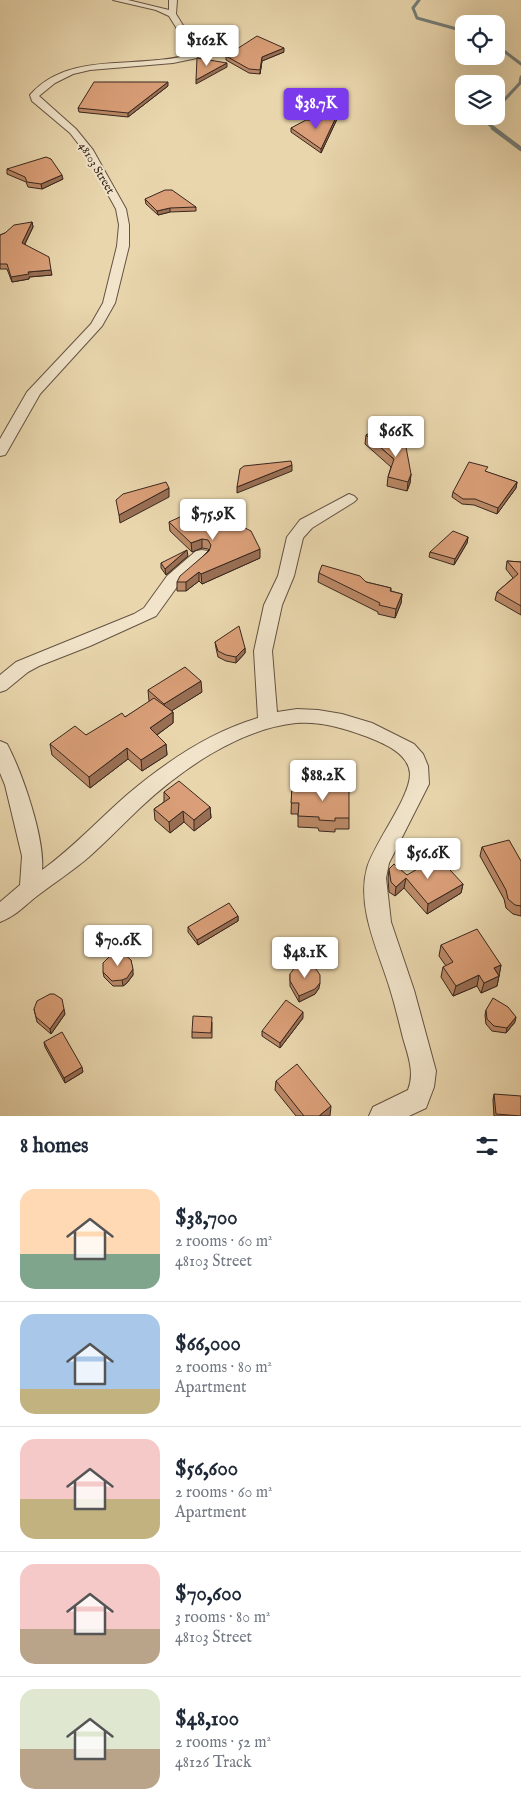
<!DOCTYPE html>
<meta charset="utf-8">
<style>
:root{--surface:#fff;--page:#f6f6f7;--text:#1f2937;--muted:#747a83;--line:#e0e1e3;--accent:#7c3aed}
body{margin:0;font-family:"IM FELL English",serif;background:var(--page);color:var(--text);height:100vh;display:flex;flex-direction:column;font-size:19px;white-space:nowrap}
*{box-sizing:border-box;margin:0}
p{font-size:16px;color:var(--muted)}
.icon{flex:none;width:28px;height:28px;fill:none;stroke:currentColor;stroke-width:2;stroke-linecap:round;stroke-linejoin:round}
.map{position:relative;height:1116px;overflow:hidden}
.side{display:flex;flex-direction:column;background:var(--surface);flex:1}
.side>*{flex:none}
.tools{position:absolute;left:455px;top:15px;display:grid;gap:10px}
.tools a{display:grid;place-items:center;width:50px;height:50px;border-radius:10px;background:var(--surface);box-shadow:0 5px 20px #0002;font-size:25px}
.price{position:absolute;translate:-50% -42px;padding:0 11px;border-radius:5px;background:#fff;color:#222;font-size:16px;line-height:32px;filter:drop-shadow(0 1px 2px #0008)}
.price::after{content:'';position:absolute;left:50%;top:30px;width:15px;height:11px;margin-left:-8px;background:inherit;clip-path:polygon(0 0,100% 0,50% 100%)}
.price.selected{background:var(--accent);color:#fff}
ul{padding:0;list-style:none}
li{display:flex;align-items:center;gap:15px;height:125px;padding:0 20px}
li+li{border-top:1px solid var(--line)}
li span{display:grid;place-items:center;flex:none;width:140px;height:100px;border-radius:15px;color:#555}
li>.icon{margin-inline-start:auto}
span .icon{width:60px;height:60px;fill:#fffc;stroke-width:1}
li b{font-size:21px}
h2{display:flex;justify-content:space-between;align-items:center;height:60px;padding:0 20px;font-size:21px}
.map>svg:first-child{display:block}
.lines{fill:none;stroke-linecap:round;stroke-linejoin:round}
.stream-far1{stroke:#747d79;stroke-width:3}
.stream{stroke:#747d79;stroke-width:4.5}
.minor-casing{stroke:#645342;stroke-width:2}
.minor{fill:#f1e4ca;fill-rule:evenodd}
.wall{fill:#bb8967;stroke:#38271f}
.shaded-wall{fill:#996f54;stroke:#38271f}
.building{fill:#da9f78;stroke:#38271f}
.labels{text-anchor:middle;stroke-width:4;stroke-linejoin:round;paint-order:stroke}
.far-street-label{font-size:12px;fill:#38271f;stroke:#f1e4ca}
</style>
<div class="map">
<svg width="521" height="1116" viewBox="0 0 521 1116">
<rect width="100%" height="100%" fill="#e9d6ad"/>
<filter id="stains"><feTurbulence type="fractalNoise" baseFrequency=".004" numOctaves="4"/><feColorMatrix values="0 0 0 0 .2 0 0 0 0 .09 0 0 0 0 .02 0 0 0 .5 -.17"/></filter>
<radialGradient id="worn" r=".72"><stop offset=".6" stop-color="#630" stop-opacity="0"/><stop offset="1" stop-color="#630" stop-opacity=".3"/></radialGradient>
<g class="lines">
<g class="stream-far1">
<polyline points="419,0 413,8 417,18 464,31"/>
<polyline points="496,45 521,64"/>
<polyline points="496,109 520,83 521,77"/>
<polyline points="490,116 485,121 495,129"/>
</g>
<polyline class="stream" points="493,128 521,149"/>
<g class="minor-casing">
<g id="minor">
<path d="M113,0H128L169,10V0H177L176,14L200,53L197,58L173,63L90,70L73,74L55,83L39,96L76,129L93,150L126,209L129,225V246L115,303L102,326L40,394L7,452L5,455L0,456V439L27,392L91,324L103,303L117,246L119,225L116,209L84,151L70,133L32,101L30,95C62,58 114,65 158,60C169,59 182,58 192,53L169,16L156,10Z"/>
<path d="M349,494L354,496L357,499L354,502L312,528L303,538L294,576L282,605L272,651L277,712L297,709L318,710L342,714L372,723L414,744L423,754L428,766L429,784L389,863L386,878L391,922L414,990L436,1071L434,1087L426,1108L409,1116H369L373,1107L408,1090C415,1073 408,1055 403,1038C399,1022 395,1005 390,989C379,952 356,908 367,868C374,843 410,798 410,774C409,753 383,743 365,736C344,728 319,721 296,723C239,729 182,769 141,807C124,823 108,840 90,856C73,871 55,882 37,896C24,906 16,916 0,922V902L20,885L22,856L5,785L0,773V741L7,744C22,772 45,838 42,870C74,847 99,819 128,794C166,762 210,732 258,718L254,651L264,605L278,576L287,537L300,520Z"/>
<polygon points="202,550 208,551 210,555 208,559 179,584 156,616 90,646 39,666 28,672 6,690 0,692 0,675 16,662 134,614 144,608 167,576 196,551"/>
</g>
</g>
<use href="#minor" class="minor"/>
</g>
<g class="wall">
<polygon points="284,52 262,61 260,74 249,73 226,60 226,56"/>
<polygon points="168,86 128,117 79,112 78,108"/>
<polygon points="338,117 321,153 291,132 291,128 319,121"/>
<polygon points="7,169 63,179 42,189 28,187 26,182 7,174"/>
<polygon points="145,199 196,207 196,211 170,212 158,215 146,204"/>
<polygon points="32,222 33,227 25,244 52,275 29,277 29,279 12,282 7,269 0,269 0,235"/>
<polygon points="366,435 411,474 410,483 407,491 387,486 388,477 391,467 365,444"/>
<polygon points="487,472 517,482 516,488 497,514 474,505 462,504 452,497 453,492"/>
<polygon points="169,522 260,558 202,584 199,581 186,591 177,591 177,582 209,550 208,549 202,548 192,552 170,531"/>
<polygon points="468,537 467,543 454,565 429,557 430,552"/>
<polygon points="188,556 166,575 161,568 161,563"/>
<polygon points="507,561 521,562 521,615 495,600 497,592 513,578 506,569"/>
<polygon points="319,573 366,582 391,588 391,591 402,594 401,603 395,618 378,614 378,612 318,582"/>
<polygon points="215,642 245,648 245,653 236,663 226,661 218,657 216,648"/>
<polygon points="148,690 202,692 171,711 173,712 173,723 157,735 166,744 167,755 142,771 128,759 90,788 52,755 50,744 86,735 125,717 150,702 149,701"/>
<polygon points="292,787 349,818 349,829 335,829 335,832 319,831 318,828 298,827 298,814 291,814"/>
<polygon points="164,792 210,807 211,818 194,831 184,822 170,833 155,820 154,809 164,802"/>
<polygon points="482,847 521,861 521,916 513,914 506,908 504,899 480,856"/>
<polygon points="389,869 407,875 463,884 461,893 427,914 404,888 395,896 389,892 388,879"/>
<polygon points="238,916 238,921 198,945 188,932 188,927"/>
<polygon points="441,945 501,965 497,986 481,993 477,986 453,996 441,977 443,967 446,966 439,956"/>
<polygon points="131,960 133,975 127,983 123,986 113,986 104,977 103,972"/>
<polygon points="290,974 319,988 315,994 299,1002 290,986"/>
<polygon points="34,1009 65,1014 51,1034 37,1022"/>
<polygon points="486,1010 515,1022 506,1033 492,1031 486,1024 485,1015"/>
<polygon points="303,1018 280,1048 262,1036 262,1031"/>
<polygon points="212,1022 212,1038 192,1038 192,1032"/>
<polygon points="44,1042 83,1072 65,1083 45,1047"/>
<polygon points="276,1081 330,1116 296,1116 275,1090"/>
<polygon points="494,1094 521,1116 494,1116 493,1100"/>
</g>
<g class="shaded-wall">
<polygon points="284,48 284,52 262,61 260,74 262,57"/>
<polygon points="227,63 227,67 196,84 196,80"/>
<polygon points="168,82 168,86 128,117 128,113"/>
<polygon points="338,113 338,117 321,153 321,149"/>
<polygon points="62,175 63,179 42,189 41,184"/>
<polygon points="170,208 170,212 158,215 157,211"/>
<polygon points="32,222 33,227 23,247 22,243"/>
<polygon points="51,270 52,275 29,277 29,279 12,282 11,277 28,272"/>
<polygon points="292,465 292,471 237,493 237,487"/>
<polygon points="411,474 410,483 407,491 408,482"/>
<polygon points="517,482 516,488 497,514 498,508"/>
<polygon points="169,488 169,497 120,523 119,515"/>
<polygon points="468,537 467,543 454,565 455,559"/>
<polygon points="202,539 202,548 192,552 191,543"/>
<polygon points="260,549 260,558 202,584 201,574"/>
<polygon points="187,550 188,556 166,575 165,569"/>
<polygon points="199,572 199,581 186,591 186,582"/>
<polygon points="402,594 401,603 395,618 396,609"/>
<polygon points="245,648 245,653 236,663 236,657"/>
<polygon points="201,681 202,692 165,715 164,704"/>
<polygon points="173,712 173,723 151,739 150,728"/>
<polygon points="166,744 167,755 142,771 141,760"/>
<polygon points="127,748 128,759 90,788 89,777"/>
<polygon points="210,807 211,818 194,831 194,820"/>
<polygon points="183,811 184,822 170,833 169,822"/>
<polygon points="406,878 404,888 395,896 396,887"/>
<polygon points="463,884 461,893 427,914 428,904"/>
<polygon points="238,916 238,921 198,945 197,940"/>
<polygon points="501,965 499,976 494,968"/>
<polygon points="133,969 133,975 127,983 123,986 122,980"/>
<polygon points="479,975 477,986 453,996 456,986"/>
<polygon points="499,976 497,986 481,993 484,983"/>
<polygon points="320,983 319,988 315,994 299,1002 299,996"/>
<polygon points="64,1009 65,1014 51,1034 50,1029"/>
<polygon points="303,1012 303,1018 280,1048 280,1043"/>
<polygon points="516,1017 515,1022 506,1033 507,1028"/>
<polygon points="82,1067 83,1072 65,1083 64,1078"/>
<polygon points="331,1106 330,1116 319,1116"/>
</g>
<g class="building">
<polygon points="257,36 284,48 262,57 260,70 249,69 226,56"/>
<polygon points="197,58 227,63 196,80"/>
<polygon points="94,82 168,82 128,113 78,108"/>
<polygon points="338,113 321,149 291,128 306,120 319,121"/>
<polygon points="46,157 51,159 62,175 41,184 27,182 25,177 7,169"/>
<polygon points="165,190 172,190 196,207 170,208 157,211 145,199"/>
<polygon points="32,222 22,243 49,257 51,270 28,272 29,274 11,277 7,264 0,264 0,235 5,233 14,225"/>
<polygon points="403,431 411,474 408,482 388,477 394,459 366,435 367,434 399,445"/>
<polygon points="291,461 292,465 237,487 240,469 244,466"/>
<polygon points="469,462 488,467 485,471 517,482 498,508 475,499 463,499 453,492"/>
<polygon points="166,482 169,488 119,515 116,500 123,494"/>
<polygon points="204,506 230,530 245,528 251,531 260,549 201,574 199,572 186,582 177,582 180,576 209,551 211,545 208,540 202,539 191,543 169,522"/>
<polygon points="453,531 468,537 455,559 430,552"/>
<polygon points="187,550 165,569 161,563"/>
<polygon points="507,561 521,562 521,606 497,592 518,574"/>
<polygon points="322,565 360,576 366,582 391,588 390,591 402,594 396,609 379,605 380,603 319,573"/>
<polygon points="239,626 245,648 236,657 226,655 218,651 215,642"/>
<polygon points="185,667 201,681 164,704 148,690"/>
<polygon points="154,698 173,712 150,728 166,744 141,760 127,748 89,777 50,744 75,726 86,735 122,713 125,717"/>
<polygon points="179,781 210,807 194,820 183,811 169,822 154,809 170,798 164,792"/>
<polygon points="326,783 349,784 349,818 335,818 335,821 319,820 319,817 298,816 299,803 291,803 292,787 326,789"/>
<polygon points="509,840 521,861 521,906 515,905 508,899 506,890 482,847"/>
<polygon points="438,857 463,884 428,904 406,878 396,887 391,882 389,869 394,864 407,875"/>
<polygon points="229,903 238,916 197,940 188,927"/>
<polygon points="477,929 501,965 494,968 499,976 484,983 479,975 456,986 443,967 453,962 441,945"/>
<polygon points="113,953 124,954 131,960 133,969 127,978 122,980 112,981 103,972 103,963"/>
<polygon points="302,964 309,965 316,969 320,975 320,983 315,989 299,996 290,981 290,974 295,967"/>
<polygon points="50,994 54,994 62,999 64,1009 50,1029 36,1017 34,1009 37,1001"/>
<polygon points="493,998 508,1007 516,1017 507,1028 494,1026 487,1019 486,1010"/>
<polygon points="286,1000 303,1012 280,1043 262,1031"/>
<polygon points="193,1016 212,1017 211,1033 192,1032"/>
<polygon points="62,1032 82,1067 64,1078 44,1042"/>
<polygon points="297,1064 331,1106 319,1116 304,1116 276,1081"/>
<polygon points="494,1094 521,1096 521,1116 496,1114"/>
</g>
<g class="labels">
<g class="far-street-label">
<text transform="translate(97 168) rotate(59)" y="4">48103 Street</text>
</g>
</g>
<rect width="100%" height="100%" filter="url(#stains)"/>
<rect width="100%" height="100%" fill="url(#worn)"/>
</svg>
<div class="tools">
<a><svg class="icon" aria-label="locate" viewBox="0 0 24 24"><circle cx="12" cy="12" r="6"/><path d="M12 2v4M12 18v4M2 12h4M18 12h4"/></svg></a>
<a><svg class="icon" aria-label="layers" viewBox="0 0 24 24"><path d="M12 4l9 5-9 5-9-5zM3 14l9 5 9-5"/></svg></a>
</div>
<b class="price" style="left:207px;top:67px">$162K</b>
<b class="price selected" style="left:316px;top:130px">$38.7K</b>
<b class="price" style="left:396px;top:458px">$66K</b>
<b class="price" style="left:213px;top:541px">$75.9K</b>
<b class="price" style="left:323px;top:802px">$88.2K</b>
<b class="price" style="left:428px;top:880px">$56.6K</b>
<b class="price" style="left:118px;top:967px">$70.6K</b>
<b class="price" style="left:305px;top:979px">$48.1K</b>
</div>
<section class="side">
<h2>8 homes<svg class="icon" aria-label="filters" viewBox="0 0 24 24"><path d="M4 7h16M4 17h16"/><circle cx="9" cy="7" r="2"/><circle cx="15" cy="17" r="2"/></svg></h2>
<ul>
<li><span style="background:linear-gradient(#ffd9b3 65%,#7fa58c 0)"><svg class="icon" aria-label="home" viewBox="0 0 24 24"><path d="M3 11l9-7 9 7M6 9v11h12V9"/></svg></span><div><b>$38,700</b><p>2 rooms · 60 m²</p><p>48103 Street</p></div></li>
<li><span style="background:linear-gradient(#a9c7e8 75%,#c2b280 0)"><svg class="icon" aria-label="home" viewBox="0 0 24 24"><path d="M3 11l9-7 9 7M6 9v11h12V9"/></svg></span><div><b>$66,000</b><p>2 rooms · 80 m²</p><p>Apartment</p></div></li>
<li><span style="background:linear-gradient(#f6c9c9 60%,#c2b280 0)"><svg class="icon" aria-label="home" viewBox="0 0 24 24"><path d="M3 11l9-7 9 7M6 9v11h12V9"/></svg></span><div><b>$56,600</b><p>2 rooms · 60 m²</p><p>Apartment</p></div></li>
<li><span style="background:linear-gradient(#f6c9c9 65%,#b9a48a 0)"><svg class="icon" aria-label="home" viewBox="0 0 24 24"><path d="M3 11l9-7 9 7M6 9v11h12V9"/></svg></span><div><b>$70,600</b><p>3 rooms · 80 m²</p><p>48103 Street</p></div></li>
<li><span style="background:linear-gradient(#dfe7d0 60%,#b9a48a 0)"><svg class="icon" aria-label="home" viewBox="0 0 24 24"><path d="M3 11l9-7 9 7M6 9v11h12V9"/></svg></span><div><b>$48,100</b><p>2 rooms · 52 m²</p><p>48126 Track</p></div></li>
</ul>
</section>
